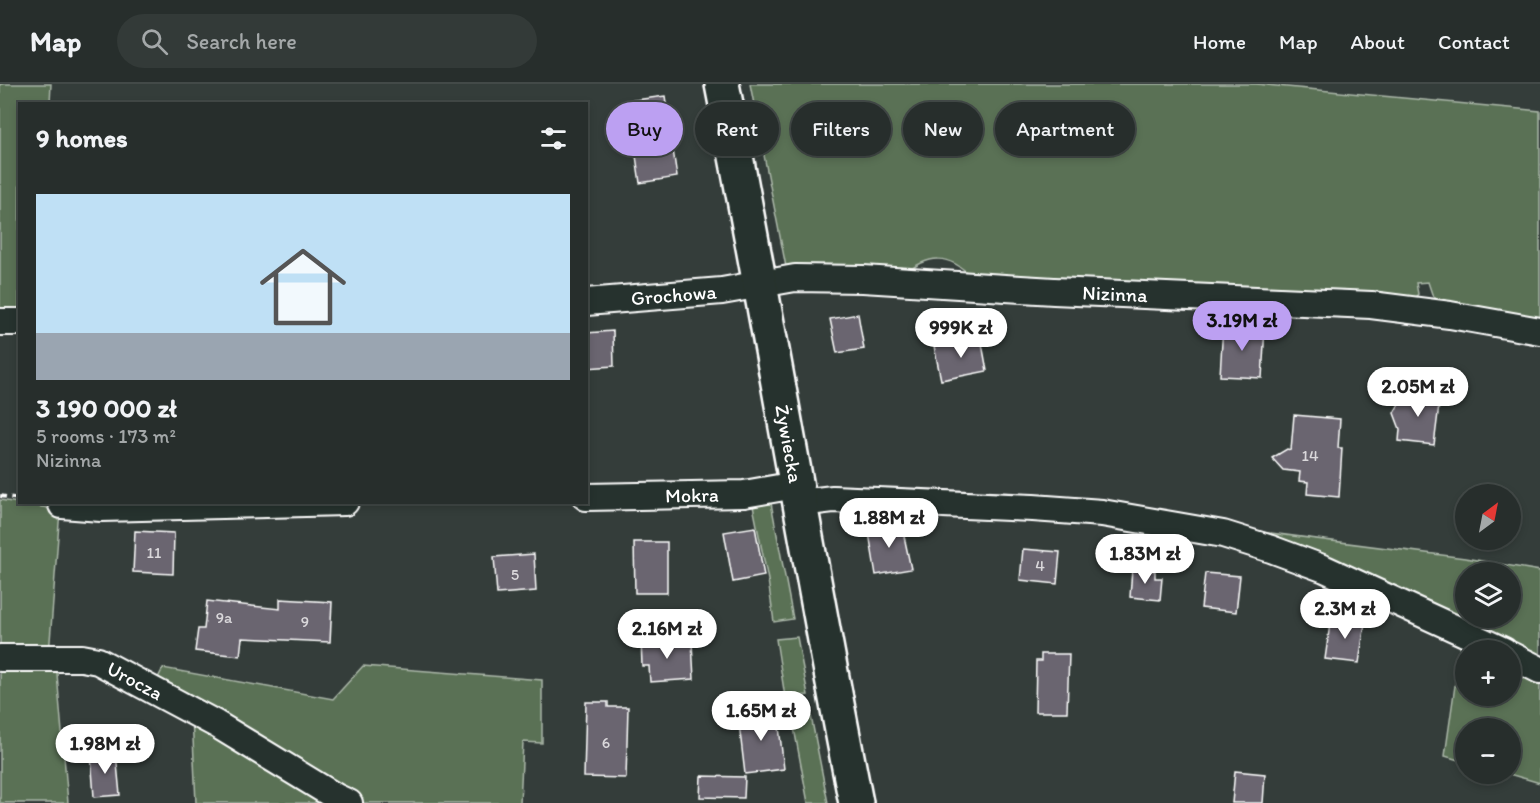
<!DOCTYPE html>
<meta charset="utf-8">
<style>
:root{--surface:#272e2c;--page:#333a38;--text:#f1f3f6;--muted:#a4a8a9;--line:#434a48;--accent:#bca0f2}
body{margin:0;font-family:Itim,sans-serif;background:var(--page);color:var(--text);height:100vh;display:flex;flex-direction:column;font-size:22px;white-space:nowrap}
*{box-sizing:border-box;margin:0}
p{font-size:20px;color:var(--muted)}
.icon{flex:none;width:33px;height:33px;fill:none;stroke:currentColor;stroke-width:2;stroke-linecap:round;stroke-linejoin:round}
.map{position:relative;flex:1;overflow:hidden}
.side{position:absolute;left:18px;top:18px;width:570px;height:402px;display:flex;flex-direction:column;background:var(--surface);border-radius:0px;box-shadow:0 3px 9px #0003,0 0 0 2px var(--line)}
.side>*{flex:none}
.guide{position:absolute;left:606px;top:18px;width:570px;height:54px;display:flex;gap:12px}
.needle{width:39px;rotate:32deg}
.tools{position:absolute;left:1455px;top:400px;display:grid;gap:12px}
.tools a{display:grid;place-items:center;width:66px;height:66px;border-radius:50%;background:var(--surface);box-shadow:0 3px 9px #0003,0 0 0 2px var(--line);font-size:30px}
.price{position:absolute;translate:-50% -51px;padding:0 14px;border-radius:21px;background:#fff;color:#222;font-size:20px;line-height:39px;filter:drop-shadow(0 2px 3px #0008)}
.price::after{content:'';position:absolute;left:50%;top:36px;width:18px;height:14px;margin-left:-9px;background:inherit;clip-path:polygon(0 0,100% 0,50% 100%)}
.price.current{background:var(--accent);color:#111}
ul{padding:0;list-style:none}
li{display:grid;align-content:center;gap:12px;height:318px;padding:0 18px}
li+li{border-top:2px solid var(--line)}
li span{display:grid;place-items:center;height:186px;border-radius:0px;color:#555}
li>.icon{margin-inline-start:auto}
span .icon{width:108px;height:108px;fill:#fffc;stroke-width:1}
li b{font-size:26px}
h2{display:flex;justify-content:space-between;align-items:center;height:72px;padding:0 18px;font-size:26px}
.chip{padding:0 21px;border-radius:27px;background:var(--surface);box-shadow:0 3px 9px #0003,0 0 0 2px var(--line);font-size:21px;line-height:54px}
.chip.current{background:var(--accent);color:#111}
header{display:flex;align-items:center;gap:36px;box-sizing:border-box;height:84px;padding:0 30px;background:var(--surface);border-bottom:2px solid var(--line)}
header strong{font-size:28px}
nav{display:flex;gap:33px;margin-inline-start:auto;font-size:21px}
.search{width:420px;height:54px;background:var(--page);display:flex;align-items:center;gap:15px;box-sizing:border-box;padding:0 21px;border-radius:33px;color:var(--muted);font-size:22px}
.map>svg:first-child{display:block}
.green{fill:#5a7155;stroke:#acb8aa;stroke-width:1.5;fill-rule:evenodd}
.building{fill:#6a6570;stroke:#fff;stroke-width:1.5}
.lines{fill:none;stroke-linecap:round;stroke-linejoin:round}
.minor-casing{stroke:#fff;stroke-width:30}
.major-casing{stroke:#fff;stroke-width:38}
.path{stroke:#fff;stroke-width:4;stroke-dasharray:6 4.5;stroke-linecap:butt}
.minor{stroke:#26332d;stroke-width:26}
.major{stroke:#26332d;stroke-width:33}
.labels{text-anchor:middle;stroke-width:4.5;stroke-linejoin:round;paint-order:stroke}
.number-label{font-size:16px;fill:#dad8db}
.street-label{font-size:20px;fill:#fff;stroke:#26332d}
</style>
<header>
<strong>Map</strong>
<div class="search"><svg class="icon" aria-label="search" viewBox="0 0 24 24"><circle cx="10" cy="10" r="6"/><path d="M15 15l6 6"/></svg>Search here</div>
<nav><a>Home</a><a>Map</a><a>About</a><a>Contact</a></nav>
</header>
<div class="map">
<svg width="1540" height="719" viewBox="0 0 1540 719">
<rect width="100%" height="100%" fill="#343d3a"/>
<filter id="ink" filterUnits="userSpaceOnUse"><feTurbulence type="fractalNoise" baseFrequency=".0167" numOctaves="2"/><feDisplacementMap in="SourceGraphic" scale="12" xChannelSelector="R" yChannelSelector="G"/><feConvolveMatrix kernelMatrix="1 2 1 2 8 2 1 2 1" color-interpolation-filters="sRGB"/></filter>
<g filter="url(#ink)">
<g class="green">
<polygon points="0,0 51,0 50,19 20,20 19,224 0,225"/>
<path d="M750,0H1256L1540,27V240L1440,220L1432,210L1428,198L1416,199L1418,210L1413,217L972,193C948,169 929,170 903,191L786,183Z"/>
<polygon points="0,416 60,426 49,570 0,570"/>
<polygon points="764,416 771,419 793,535 774,538 768,496 752,417"/>
<path d="M1223,443L1465,474L1540,487V579ZM1466,489H1510V534H1466Z"/>
<polygon points="1462,552 1493,567 1466,567 1466,612 1510,612 1511,576 1540,592 1540,699 1509,690 1510,690 1510,645 1466,645 1465,678 1445,672"/>
<polygon points="797,553 808,611 785,613 776,555"/>
<polygon points="0,577 56,578 68,719 0,719"/>
<polygon points="363,582 542,596 542,659 523,658 520,719 361,719 155,600 163,584 333,615"/>
<polygon points="810,627 828,719 808,719 792,633 794,628"/>
<polygon points="192,632 332,719 196,719"/>
</g>
<g class="building">
<polygon points="665,12 677,93 640,99 628,17"/>
<polygon points="858,230 864,265 837,269 830,235"/>
<polygon points="1223,241 1265,243 1262,294 1220,292"/>
<polygon points="613,247 614,282 586,284 586,249"/>
<polygon points="981,254 987,287 941,296 934,262"/>
<polygon points="1405,309 1440,313 1434,361 1399,357 1400,345 1394,329"/>
<polygon points="1294,331 1340,335 1338,364 1342,364 1339,413 1307,410 1308,398 1299,397 1300,388 1283,386 1272,374 1287,365 1291,366"/>
<polygon points="901,438 911,485 876,491 868,443"/>
<polygon points="755,443 764,492 733,498 724,448"/>
<polygon points="135,447 174,449 173,490 133,488"/>
<polygon points="634,458 667,458 667,509 635,509"/>
<polygon points="1023,465 1060,468 1057,500 1020,496"/>
<polygon points="534,470 536,507 497,510 494,473"/>
<polygon points="1132,485 1155,487 1155,494 1162,494 1160,516 1130,513"/>
<polygon points="1205,489 1240,492 1236,528 1201,524"/>
<polygon points="280,515 332,518 330,558 242,554 240,572 195,567 198,545 204,545 207,517 280,525"/>
<polygon points="1331,533 1365,539 1359,579 1325,575"/>
<polygon points="662,552 663,560 692,558 694,595 650,598 649,582 642,582 641,554"/>
<polygon points="1041,570 1069,570 1067,628 1035,628 1036,577 1041,577"/>
<polygon points="586,618 608,618 608,623 628,623 626,694 584,693"/>
<polygon points="777,626 784,685 745,690 738,631"/>
<polygon points="116,669 120,711 94,713 91,671"/>
<polygon points="1235,687 1265,690 1263,719 1232,719"/>
<polygon points="701,692 745,693 744,714 700,713"/>
</g>
<g class="lines">
<g class="minor-casing">
<g id="minor">
<path id="s1" d="M586,218L722,207L795,194L863,195L1054,207L1371,221L1450,231L1540,247"/>
<polyline points="0,238 20,238"/>
<path id="s2" d="M586,413L744,410L796,401"/>
<polyline points="800,419 833,415 1033,424 1102,429 1223,450 1271,465 1325,485 1504,567"/>
<polyline points="62,421 101,424 345,418"/>
<polyline points="1510,571 1540,586"/>
<path id="s3" d="M0,574H82L98,577L216,640L336,713L349,719"/>
</g>
</g>
<g class="major-casing">
<g id="major">
<path id="s4" d="M722,0C769,239 809,480 856,719"/>
</g>
</g>
<polyline class="path" points="0,412 20,415"/>
<use href="#minor" class="minor"/>
<use href="#major" class="major"/>
</g>
</g>
<g class="labels">
<g class="number-label">
<text x="1310" y="377">14</text>
<text x="154" y="474">11</text>
<text x="1040" y="487">4</text>
<text x="515" y="496">5</text>
<text x="224" y="539">9a</text>
<text x="305" y="543">9</text>
<text x="606" y="664">6</text>
</g>
<g class="street-label">
<text dy="7" stroke="none"><textPath href="#s1" startOffset="531">Nizinna</textPath></text>
<text dy="7" stroke="none"><textPath href="#s1" startOffset="88">Grochowa</textPath></text>
<text dy="7" stroke="none"><textPath href="#s4" startOffset="366">Żywiecka</textPath></text>
<text dy="7" stroke="none"><textPath href="#s2" startOffset="106">Mokra</textPath></text>
<text dy="7" stroke="none"><textPath href="#s3" startOffset="140">Urocza</textPath></text>
</g>
</g>
</svg>
<div class="tools">
<a><svg class="needle" viewBox="-14 -14 28 28"><path d="M0-13l5 13h-10z" fill="#e53935"/><path d="M0 13l5-13h-10z" fill="#a4a8a9"/></svg></a>
<a><svg class="icon" aria-label="layers" viewBox="0 0 24 24"><path d="M12 4l9 5-9 5-9-5zM3 14l9 5 9-5"/></svg></a>
<a>+</a>
<a>−</a>
</div>
<b class="price current" style="left:1242px;top:268px">3.19M zł</b>
<b class="price" style="left:961px;top:275px">999K zł</b>
<b class="price" style="left:1418px;top:334px">2.05M zł</b>
<b class="price" style="left:889px;top:465px">1.88M zł</b>
<b class="price" style="left:1145px;top:501px">1.83M zł</b>
<b class="price" style="left:1345px;top:556px">2.3M zł</b>
<b class="price" style="left:667px;top:576px">2.16M zł</b>
<b class="price" style="left:761px;top:658px">1.65M zł</b>
<b class="price" style="left:105px;top:691px">1.98M zł</b>
<div class="guide">
<a class="chip current">Buy</a>
<a class="chip">Rent</a>
<a class="chip">Filters</a>
<a class="chip">New</a>
<a class="chip">Apartment</a>
</div>
<section class="side">
<h2>9 homes<svg class="icon" aria-label="filters" viewBox="0 0 24 24"><path d="M4 7h16M4 17h16"/><circle cx="9" cy="7" r="2"/><circle cx="15" cy="17" r="2"/></svg></h2>
<ul>
<li><span style="background:linear-gradient(#bfe0f5 75%,#9aa5b1 0)"><svg class="icon" aria-label="home" viewBox="0 0 24 24"><path d="M3 11l9-7 9 7M6 9v11h12V9"/></svg></span><div><b>3 190 000 zł</b><p>5 rooms · 173 m²</p><p>Nizinna</p></div></li>
</ul>
</section>
</div>
